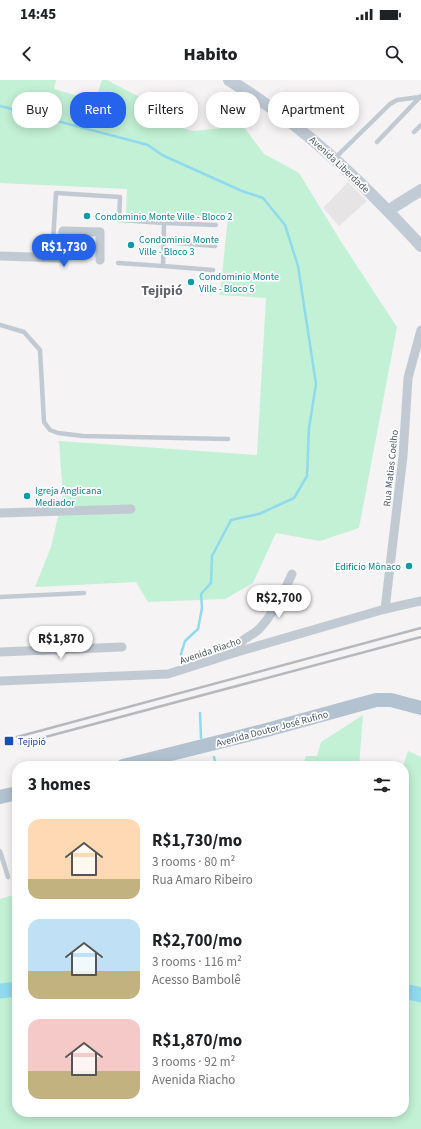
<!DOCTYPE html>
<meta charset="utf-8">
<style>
:root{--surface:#fff;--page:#f2f2f2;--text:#202124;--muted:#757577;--accent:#2563eb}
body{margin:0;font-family:"Source Sans 3",sans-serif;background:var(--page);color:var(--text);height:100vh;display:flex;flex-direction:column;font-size:15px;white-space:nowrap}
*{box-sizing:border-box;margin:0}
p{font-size:13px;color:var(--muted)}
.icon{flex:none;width:22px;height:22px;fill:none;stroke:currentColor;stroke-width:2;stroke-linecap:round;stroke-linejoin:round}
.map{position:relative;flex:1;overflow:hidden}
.sheet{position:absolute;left:12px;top:681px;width:397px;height:356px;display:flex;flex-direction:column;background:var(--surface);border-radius:16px;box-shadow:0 2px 10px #0003}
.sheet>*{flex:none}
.top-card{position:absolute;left:12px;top:12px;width:397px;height:36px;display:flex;gap:8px}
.price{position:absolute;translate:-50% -34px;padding:0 9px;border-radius:14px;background:#fff;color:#222;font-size:13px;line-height:26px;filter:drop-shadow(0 1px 2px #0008)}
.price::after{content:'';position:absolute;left:50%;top:24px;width:12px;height:9px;margin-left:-6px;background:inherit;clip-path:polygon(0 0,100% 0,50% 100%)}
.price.current{background:var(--accent);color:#fff}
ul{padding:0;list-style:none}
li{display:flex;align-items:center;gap:12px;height:100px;padding:0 16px}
li span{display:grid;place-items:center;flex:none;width:112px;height:80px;border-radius:12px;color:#555}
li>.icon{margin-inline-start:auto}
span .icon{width:48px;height:48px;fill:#fffc;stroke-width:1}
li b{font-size:17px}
h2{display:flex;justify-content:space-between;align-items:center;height:48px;padding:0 16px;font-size:17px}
.chip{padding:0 14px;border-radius:16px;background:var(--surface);box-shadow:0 2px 10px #0003;font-size:14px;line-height:36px}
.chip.current{background:var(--accent);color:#fff}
.status{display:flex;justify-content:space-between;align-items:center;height:28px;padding:0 20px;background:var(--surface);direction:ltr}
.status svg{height:11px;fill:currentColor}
header{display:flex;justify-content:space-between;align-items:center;height:52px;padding:0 16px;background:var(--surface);font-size:18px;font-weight:800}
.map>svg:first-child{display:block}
.education{fill:#e6e4e5}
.green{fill:#c3f1d5}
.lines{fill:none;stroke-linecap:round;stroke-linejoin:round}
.stream{stroke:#90daee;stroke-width:2.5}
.river{stroke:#90daee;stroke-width:15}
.service{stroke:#c1cad2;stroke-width:4.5}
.minor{stroke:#c1cad2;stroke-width:9}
.secondary{stroke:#c1cbd6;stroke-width:12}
.primary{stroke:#b3c2d1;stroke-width:14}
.rail{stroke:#b5b8bd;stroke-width:2.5}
.culture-dot{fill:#0f9aa8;stroke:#fff;stroke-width:1.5}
.transit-dot{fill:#1a4fb4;stroke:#fff;stroke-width:1.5}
.labels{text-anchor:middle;stroke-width:3.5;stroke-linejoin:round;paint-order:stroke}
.street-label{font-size:10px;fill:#4a5661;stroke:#fff}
.culture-label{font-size:10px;fill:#0d838f;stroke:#fff;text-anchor:start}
.transit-label{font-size:10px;fill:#164399;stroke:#fff;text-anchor:start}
.district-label{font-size:14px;font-weight:bold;fill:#5f6368;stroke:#fff}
</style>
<div class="status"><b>14:45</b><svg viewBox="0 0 49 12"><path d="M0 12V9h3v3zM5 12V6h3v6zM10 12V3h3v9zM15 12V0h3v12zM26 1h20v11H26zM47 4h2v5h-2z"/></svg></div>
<header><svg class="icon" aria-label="back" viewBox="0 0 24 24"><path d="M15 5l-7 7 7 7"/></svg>Habito<svg class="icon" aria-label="search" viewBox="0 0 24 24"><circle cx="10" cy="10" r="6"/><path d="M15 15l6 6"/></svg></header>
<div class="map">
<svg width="421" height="1049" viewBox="0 0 421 1049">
<rect width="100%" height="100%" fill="#f5f3f3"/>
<polygon class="education" points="348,102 367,121 339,146 323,128"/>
<g class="green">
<polygon points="0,0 56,0 54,9 95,21 102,0 107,0 153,24 158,41 193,51 223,48 241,43 264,74 299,93 340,160 397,247 359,448 320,461 276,453 253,503 225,519 148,522 136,502 35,507 51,467 63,415 59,361 257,375 266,218 220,215 228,137 126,134 127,109 0,103"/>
<polygon points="363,635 359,686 303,686 306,676 317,676 321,662"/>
<polygon points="408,671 421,677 421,1049 0,1049 0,819 17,814 17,1032 404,1032 403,686"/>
</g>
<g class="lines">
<g class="stream">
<polyline points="0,26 148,65 162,75 242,111 263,118 285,145 298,186 316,304 309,348 307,396 294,418 259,434 231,440 212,476 211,503 201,514 202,528 198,549 185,561 181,574 184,586"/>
<polyline points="200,633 201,658"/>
<polyline points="214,677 216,686"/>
</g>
<g class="river">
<polyline points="0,911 17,909"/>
<polyline points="404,911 421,915"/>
</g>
<g class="service">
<polyline points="414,52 421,45"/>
<polyline points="377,62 421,16"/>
<polyline points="335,78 390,24 397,20 420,17"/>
<polyline points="164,143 216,145"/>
<polyline points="164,162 215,166"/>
<polyline points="52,177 56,113 120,117 119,140 164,143 163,186 213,190"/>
<polyline points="118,183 163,186"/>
<polyline points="0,245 24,252 40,270 44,342 50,350 58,353 83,356 228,359"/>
<polyline points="0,517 84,513"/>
<polyline points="0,771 8,797"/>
</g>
<g class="minor">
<polyline points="0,176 62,178 63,151 100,152 100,180"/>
<polyline points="0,433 131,429"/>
<polyline points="385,529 403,376 408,298 421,250"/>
<polyline points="0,572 122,567"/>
<path d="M237,572C238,558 252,557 260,548C274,533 284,512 292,494"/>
<polyline points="0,601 168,594 237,572 385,529 421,521"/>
</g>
<g class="secondary">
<path d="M229,0C304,45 362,102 421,166"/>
<polyline points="389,130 421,110"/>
</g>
<g class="primary">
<polyline points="123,686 263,651 376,620 391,620 421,628"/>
<polyline points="0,717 17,713"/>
</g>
<g class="rail">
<polyline points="17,657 421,548"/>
<polyline points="19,664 421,557"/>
</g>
</g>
<g class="culture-dot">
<circle cx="87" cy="136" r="4"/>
<circle cx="131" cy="165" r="4"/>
<circle cx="191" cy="202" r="4"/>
<circle cx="27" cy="416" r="4"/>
<circle cx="409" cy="486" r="4"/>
</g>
<rect class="transit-dot" x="4" y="656" width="10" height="10" rx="2"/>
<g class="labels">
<g class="street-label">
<text transform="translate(340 84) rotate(43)" y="4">Avenida Liberdade</text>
<text transform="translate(390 388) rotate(-84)" y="4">Rua Matias Coelho</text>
<text transform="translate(210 570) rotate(-19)" y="4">Avenida Riacho</text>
<text transform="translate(272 648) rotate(-15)" y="4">Avenida Doutor José Rufino</text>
</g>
<g class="culture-label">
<text x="95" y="140">Condominio Monte Ville - Bloco 2</text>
<text x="139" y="163">Condominio Monte<tspan x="139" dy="12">Ville - Bloco 3</tspan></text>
<text x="199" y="200">Condominio Monte<tspan x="199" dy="12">Ville - Bloco 5</tspan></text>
<text x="35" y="414">Igreja Anglicana<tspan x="35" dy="12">Mediador</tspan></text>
<text x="401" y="490" text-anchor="end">Edificio Mônaco</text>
</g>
<g class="transit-label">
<text x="18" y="665">Tejipió</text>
</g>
<g class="district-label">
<text x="162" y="215">Tejipió</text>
</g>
</g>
</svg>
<b class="price current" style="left:64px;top:188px">R$1,730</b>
<b class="price" style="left:279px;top:539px">R$2,700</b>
<b class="price" style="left:61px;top:580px">R$1,870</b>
<div class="top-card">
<a class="chip">Buy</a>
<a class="chip current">Rent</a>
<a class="chip">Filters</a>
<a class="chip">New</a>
<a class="chip">Apartment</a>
</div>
<section class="sheet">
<h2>3 homes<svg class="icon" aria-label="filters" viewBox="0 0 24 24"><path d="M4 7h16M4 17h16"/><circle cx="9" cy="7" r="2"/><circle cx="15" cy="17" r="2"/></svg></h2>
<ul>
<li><span style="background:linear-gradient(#ffd9b3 75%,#c2b280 0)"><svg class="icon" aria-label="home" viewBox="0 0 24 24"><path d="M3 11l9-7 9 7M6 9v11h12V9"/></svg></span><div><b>R$1,730/mo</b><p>3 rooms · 80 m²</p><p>Rua Amaro Ribeiro</p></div></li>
<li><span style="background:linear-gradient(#bfe0f5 65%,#c2b280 0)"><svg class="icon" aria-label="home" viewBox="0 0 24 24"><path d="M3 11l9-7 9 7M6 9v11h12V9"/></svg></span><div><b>R$2,700/mo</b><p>3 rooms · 116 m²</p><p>Acesso Bambolê</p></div></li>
<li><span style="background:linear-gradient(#f6c9c9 65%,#c2b280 0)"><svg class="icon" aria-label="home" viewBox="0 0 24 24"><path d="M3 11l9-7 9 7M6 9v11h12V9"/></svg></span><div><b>R$1,870/mo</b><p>3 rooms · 92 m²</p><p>Avenida Riacho</p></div></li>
</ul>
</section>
</div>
